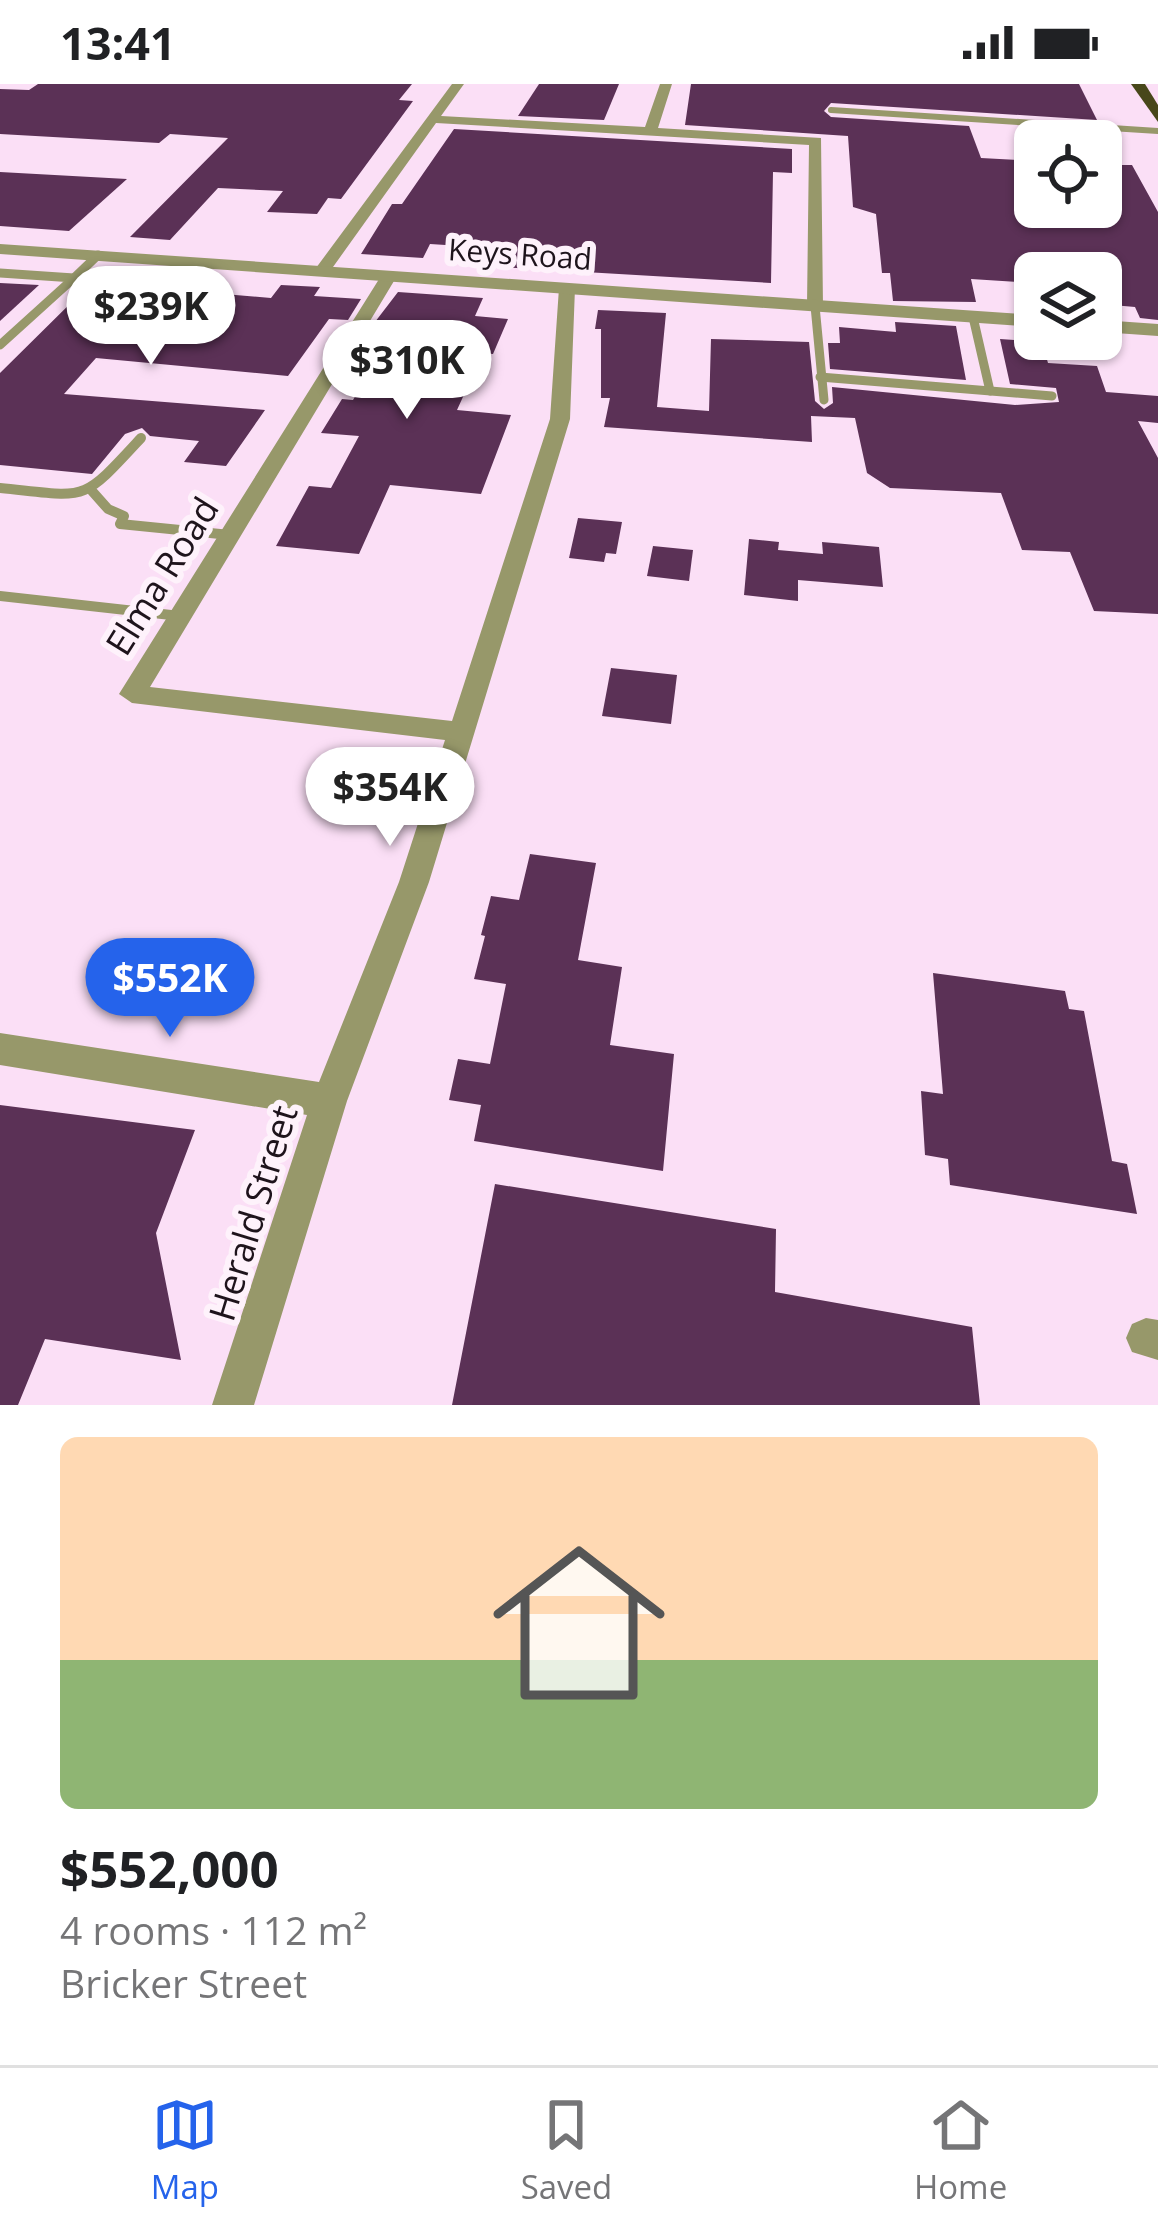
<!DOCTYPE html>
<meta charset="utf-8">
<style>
:root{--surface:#fff;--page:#f6f6f6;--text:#202124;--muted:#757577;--line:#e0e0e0;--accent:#2563eb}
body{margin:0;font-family:"Open Sans",sans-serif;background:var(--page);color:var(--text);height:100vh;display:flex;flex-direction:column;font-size:45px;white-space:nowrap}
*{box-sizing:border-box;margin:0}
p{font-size:39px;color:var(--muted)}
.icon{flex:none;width:66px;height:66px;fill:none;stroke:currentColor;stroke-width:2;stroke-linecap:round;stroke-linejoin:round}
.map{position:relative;height:1321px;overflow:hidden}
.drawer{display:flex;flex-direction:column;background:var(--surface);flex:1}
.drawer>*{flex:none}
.controls{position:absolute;left:1014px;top:36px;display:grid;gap:24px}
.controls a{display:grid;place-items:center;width:108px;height:108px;border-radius:18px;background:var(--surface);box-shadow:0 3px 9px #0004;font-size:60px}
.price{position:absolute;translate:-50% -102px;padding:0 27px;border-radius:42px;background:#fff;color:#222;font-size:39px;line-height:78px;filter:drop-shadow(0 3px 6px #0008)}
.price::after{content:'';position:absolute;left:50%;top:72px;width:36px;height:27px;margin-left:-18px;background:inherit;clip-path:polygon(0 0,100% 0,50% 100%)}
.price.current{background:var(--accent);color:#fff}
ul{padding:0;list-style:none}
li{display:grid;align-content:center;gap:24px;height:636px;padding:0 60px}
li span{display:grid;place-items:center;height:372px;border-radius:18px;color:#555}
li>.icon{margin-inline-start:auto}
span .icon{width:216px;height:216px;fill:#fffc;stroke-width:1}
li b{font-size:51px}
.status{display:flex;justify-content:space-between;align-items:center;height:84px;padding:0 60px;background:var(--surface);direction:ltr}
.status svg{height:33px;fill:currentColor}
.dock{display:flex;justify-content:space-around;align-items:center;height:168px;border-top:3px solid var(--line);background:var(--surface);font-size:33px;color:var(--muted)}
.dock a{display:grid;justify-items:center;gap:6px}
.dock .current{color:var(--accent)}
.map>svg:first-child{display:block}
.building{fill:#5b3156}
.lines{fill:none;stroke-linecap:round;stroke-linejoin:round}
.service-far2{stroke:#97986a;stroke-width:6}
.service-far1{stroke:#97986a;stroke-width:9}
.service{stroke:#97986a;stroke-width:10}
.minor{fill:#97986a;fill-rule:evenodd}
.tertiary{fill:#97986a;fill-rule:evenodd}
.trunk{fill:#48471a;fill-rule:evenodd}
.labels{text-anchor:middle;stroke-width:12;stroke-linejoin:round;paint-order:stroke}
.far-street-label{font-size:30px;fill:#1e141c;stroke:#fef2fb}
.street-label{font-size:36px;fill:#1e141c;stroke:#fef2fb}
</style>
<div class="status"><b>13:41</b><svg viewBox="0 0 49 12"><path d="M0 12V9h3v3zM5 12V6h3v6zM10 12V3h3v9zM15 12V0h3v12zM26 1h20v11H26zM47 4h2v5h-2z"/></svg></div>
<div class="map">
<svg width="1158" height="1321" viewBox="0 0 1158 1321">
<rect width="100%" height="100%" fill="#fbdff6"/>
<g class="building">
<polygon points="38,0 412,0 399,16 413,17 341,115 328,114 317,130 267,128 283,107 218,104 170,156 130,153 228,54 170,50 159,59 0,50 0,5 29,6"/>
<polygon points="539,0 619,0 604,36 518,32"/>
<polygon points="691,0 1079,0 1097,36 831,19 824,27 831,33 969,42 981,74 1035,77 1035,123 1101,123 1101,57 1055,57 1051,48 1104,51 1120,81 1132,81 1158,128 1158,236 1140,234 1135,223 1101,220 1101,189 1035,189 1035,199 971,195 976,218 893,217 890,189 882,189 876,130 853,123 848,52 685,41"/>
<polygon points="454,45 792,65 792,89 773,88 771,199 500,183 508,165 430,160 423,174 361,170 392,120 402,120"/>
<polygon points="0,88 127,95 69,147 0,142"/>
<polygon points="156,194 221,199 212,209 271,214 281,201 320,203 314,212 361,215 348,236 329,235 288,292 96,274 64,310 265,326 226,382 184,378 199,357 150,352 142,344 125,350 92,390 0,381 0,289 86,204 143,207"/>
<polygon points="0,199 39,201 0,237"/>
<polygon points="398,208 483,214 475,232 508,235 493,270 483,269 457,326 511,331 481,410 390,401 359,470 276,462 309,402 331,404 359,352 321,349 342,315 353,316 395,244 377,243 380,238 375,238"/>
<polygon points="598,226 666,229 657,323 709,327 711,255 809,258 815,317 824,325 833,319 832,303 1015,321 1059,318 1056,304 1010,300 1000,255 1042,258 1048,279 1097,282 1106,308 1158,312 1158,339 1138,337 1158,374 1158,530 1094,527 1070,468 1022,466 1001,409 890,404 867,389 855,334 811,332 812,358 604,343 610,314 601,314 601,245 595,245"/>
<polygon points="895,238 956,242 966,296 830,285 828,259 840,259 839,243 896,248"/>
<polygon points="578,434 622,438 616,470 606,469 604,478 569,474"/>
<polygon points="749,455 779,458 778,466 823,470 822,458 879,463 883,503 798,496 798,517 744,511"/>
<polygon points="653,462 693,466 689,497 647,492"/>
<polygon points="611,584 677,591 671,640 602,632"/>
<polygon points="530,770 596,779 578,876 622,883 610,961 674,970 663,1087 474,1057 481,1021 449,1016 458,975 490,980 506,900 474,895 485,852 481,851 491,812 519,816"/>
<polygon points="933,889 1065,907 1069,925 1084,927 1112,1077 1127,1080 1137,1130 950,1101 948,1075 925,1071 921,1007 943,1010"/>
<polygon points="0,1021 195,1046 156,1149 181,1276 45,1255 18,1321 0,1321"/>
<polygon points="495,1100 776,1145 775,1208 972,1243 980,1321 452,1321"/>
</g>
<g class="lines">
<polyline class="service-far2" points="831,26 1158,47"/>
<g class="service-far1">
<polyline points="0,189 74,194 98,171"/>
<polyline points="815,222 824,316"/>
<polyline points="973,233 990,307"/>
<polyline points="0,261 74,194 140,198"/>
<polyline points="820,293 1052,312"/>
</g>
<g class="service">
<path d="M0,404C89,413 80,420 141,354"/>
<polyline points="92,407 108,425 124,432 120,440 230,451"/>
<polyline points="0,512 180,532"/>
</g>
<g class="minor">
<polygon points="452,0 464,0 441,32 645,43 660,0 672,0 658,44 821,54 823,222 815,227 807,222 809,61 436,39 328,190 316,190 316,184"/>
<polygon points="389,187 397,192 150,603 452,637 550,335 559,204 567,199 575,204 570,335 429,798 347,1017 254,1321 212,1321 307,1031 0,981 0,949 319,998 399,798 445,656 132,619 119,610 381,192"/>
<polygon points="1146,1234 1158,1236 1158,1276 1132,1268 1126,1254 1132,1240"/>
</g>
<g class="tertiary">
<polygon points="0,160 1035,231 1035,243 0,170"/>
<polygon points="1101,236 1158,240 1158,252 1101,248"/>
</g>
<polygon class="trunk" points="1131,0 1145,0 1158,21 1158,38"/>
</g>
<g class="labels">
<g class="far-street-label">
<text transform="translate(520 171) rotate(4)" y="10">Keys Road</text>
</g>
<g class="street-label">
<text transform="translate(162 492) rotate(-58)" y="13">Elma Road</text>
<text transform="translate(253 1129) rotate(-73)" y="13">Herald Street</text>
</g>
</g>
</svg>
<div class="controls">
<a><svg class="icon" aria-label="locate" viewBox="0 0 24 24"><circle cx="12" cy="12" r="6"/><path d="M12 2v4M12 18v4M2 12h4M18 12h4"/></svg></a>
<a><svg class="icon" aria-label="layers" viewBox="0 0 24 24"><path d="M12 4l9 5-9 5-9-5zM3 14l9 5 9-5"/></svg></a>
</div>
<b class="price" style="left:151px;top:284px">$239K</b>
<b class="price" style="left:407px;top:338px">$310K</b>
<b class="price" style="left:390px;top:765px">$354K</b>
<b class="price current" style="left:170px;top:956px">$552K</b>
</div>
<section class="drawer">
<ul>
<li><span style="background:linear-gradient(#ffd9b3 60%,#8fb573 0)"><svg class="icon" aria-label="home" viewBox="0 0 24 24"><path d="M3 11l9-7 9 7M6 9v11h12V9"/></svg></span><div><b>$552,000</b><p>4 rooms · 112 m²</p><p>Bricker Street</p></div></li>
</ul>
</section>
<nav class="dock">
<a class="current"><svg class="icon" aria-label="map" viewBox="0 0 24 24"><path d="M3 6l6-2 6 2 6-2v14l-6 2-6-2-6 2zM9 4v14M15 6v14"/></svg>Map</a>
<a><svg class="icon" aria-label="saved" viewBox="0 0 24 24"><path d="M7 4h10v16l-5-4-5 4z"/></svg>Saved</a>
<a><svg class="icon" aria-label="home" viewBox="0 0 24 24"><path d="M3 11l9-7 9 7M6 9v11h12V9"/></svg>Home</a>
</nav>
